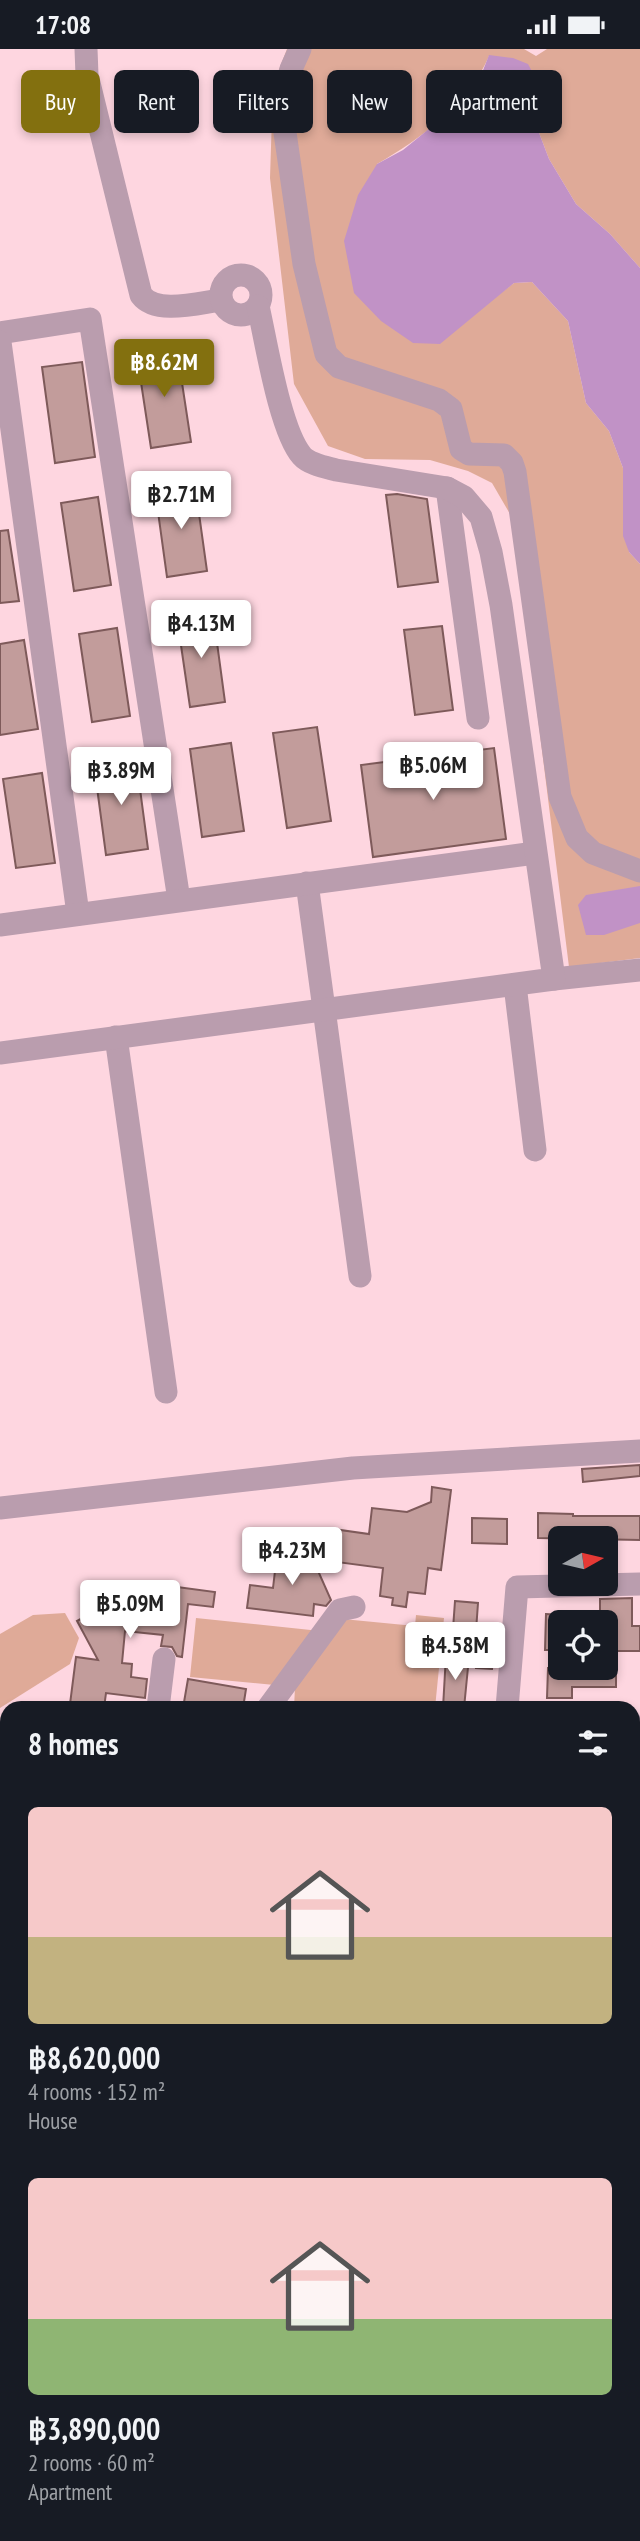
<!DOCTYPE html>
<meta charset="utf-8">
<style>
:root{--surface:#171b24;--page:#242831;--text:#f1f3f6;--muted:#9ea1a6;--accent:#83700f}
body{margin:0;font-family:"PT Sans Narrow",sans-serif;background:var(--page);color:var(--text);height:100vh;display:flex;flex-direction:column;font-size:26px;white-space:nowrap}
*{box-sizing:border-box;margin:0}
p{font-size:23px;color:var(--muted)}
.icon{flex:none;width:38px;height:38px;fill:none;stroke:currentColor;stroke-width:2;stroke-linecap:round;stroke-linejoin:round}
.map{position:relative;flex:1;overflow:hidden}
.panel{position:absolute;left:0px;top:1652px;width:640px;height:840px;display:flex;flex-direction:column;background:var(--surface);border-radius:21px 21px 0 0;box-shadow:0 4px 10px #0003}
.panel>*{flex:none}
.hud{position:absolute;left:21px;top:21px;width:598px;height:63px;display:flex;gap:14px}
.needle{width:46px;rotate:82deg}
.tools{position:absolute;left:548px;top:1477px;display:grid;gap:14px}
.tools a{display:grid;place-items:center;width:70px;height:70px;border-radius:10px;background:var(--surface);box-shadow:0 4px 10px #0003;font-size:35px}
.price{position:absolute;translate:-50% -60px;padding:0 16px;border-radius:7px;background:#fff;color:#222;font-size:23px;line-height:46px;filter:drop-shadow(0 2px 4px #0008)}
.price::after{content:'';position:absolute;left:50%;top:42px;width:21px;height:16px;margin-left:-10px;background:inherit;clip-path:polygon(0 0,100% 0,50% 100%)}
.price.on{background:var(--accent);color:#fff}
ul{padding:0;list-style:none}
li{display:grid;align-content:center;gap:14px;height:371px;padding:0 28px}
li span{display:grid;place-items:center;height:217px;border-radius:10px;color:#555}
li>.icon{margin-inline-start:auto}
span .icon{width:126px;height:126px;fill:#fffc;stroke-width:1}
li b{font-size:30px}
h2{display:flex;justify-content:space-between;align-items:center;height:84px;padding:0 28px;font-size:30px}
.chip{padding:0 24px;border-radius:10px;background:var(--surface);box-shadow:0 4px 10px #0003;font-size:24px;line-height:63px}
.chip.on{background:var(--accent);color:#fff}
.status{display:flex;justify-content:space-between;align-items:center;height:49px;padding:0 35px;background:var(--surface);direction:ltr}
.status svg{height:19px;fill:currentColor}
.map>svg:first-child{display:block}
.built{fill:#f9c9d5}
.green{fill:#dfaa98}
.water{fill:#c192c6}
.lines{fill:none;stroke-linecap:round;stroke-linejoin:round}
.stream{stroke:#c192c6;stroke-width:5}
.building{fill:#c29c9b;stroke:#7e5a5a;stroke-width:2}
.path{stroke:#a88b92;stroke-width:3.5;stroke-dasharray:3.5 3.5;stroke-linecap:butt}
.minor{stroke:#ba9dae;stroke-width:23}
.major{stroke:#946281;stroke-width:30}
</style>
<div class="status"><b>17:08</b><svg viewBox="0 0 49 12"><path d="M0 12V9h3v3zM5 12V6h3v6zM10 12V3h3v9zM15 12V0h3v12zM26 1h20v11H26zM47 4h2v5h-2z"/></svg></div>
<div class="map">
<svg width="640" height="2492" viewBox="0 0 640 2492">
<rect width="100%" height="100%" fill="#fed6e0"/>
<g class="built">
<polygon points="640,2125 640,2492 250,2492 249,2485 634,2485 634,2126"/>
<polygon points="0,2176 7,2176 7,2476 0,2434"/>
<polygon points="9,2485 180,2485 173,2492 10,2492"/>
</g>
<g class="green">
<path d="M287,0H524L536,7L547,0H640V219L610,185L576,155L549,110L533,68L536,30L489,7C469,54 421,90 377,115L493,250L514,234L532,233L568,272L586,354L609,382L623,419L629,503L640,515V909L569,918L517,501L510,465L492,434L468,422L430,411L365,410L328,397L294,335L270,129L273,36Z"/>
<polygon points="65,1564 79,1589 70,1615 0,1659 0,1585 33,1566"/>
<polygon points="416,1566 444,1569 435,1659 294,1659 295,1638 190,1628 196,1569 320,1582 322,1568 415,1577"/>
<polygon points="640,1977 640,2125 634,2126 634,1978"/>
<polygon points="0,2082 7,2082 7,2166 0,2167"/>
</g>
<g class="water">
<polygon points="489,6 513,9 528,15 536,30 533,68 549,110 576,155 610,185 640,219 640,515 629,503 623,487 623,419 609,382 586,354 568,272 532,233 514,234 440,295 413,294 381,272 354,244 344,192 358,146 377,115 403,101 435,75 482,24"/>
<polygon points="640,837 640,874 604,886 586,886 578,856 586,846"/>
</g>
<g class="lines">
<g class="stream">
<polyline points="634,2032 640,2032"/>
<polyline points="0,2073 7,2073"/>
</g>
</g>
<g class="building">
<polygon points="177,301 191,393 151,399 137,307"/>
<polygon points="82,313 95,408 55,414 42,318"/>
<polygon points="195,436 207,522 167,528 155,441"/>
<polygon points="397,445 427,450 438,533 398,538 386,446"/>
<polygon points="98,448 111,536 74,542 61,454"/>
<polygon points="8,481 19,552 0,554 0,482"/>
<polygon points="213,564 225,653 190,658 177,569"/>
<polygon points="442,577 453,661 415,666 404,581"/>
<polygon points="117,579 130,667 92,673 79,585"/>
<polygon points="24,591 38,680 0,686 0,595"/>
<polygon points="317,678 331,772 287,779 273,684"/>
<polygon points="231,694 244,782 202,788 190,700"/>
<polygon points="494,699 506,790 373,808 361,716"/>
<polygon points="136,710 148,800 106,806 94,716"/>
<polygon points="42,724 55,814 16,819 3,730"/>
<polygon points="640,1416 640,1427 583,1433 582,1420"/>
<polygon points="432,1438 451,1441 441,1521 428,1519 425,1545 408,1543 406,1558 392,1556 393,1549 380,1547 383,1519 329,1512 333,1480 369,1485 372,1459 407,1463 431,1453"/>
<polygon points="538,1464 573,1465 573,1467 640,1467 640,1491 538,1489"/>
<polygon points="472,1469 507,1470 507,1495 472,1494"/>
<polygon points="307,1497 331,1551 326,1557 314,1555 313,1567 247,1559 250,1536 273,1539 275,1522 271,1512"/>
<polygon points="177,1538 215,1543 213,1558 188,1555 182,1608 177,1607 172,1598 161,1597 163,1586 125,1582 122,1614 132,1615 131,1628 147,1630 145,1649 106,1644 104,1659 70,1655 76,1608 98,1611 77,1572 131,1543 177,1541"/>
<polygon points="632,1549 632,1577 640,1577 640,1602 606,1602 606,1569 600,1568 600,1550"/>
<polygon points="455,1552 478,1554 476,1582 453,1580"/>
<polygon points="546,1565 560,1566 560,1601 545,1601"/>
<polygon points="477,1605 493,1607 492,1620 476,1619"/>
<polygon points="446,1606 469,1608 464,1659 443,1659"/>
<polygon points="548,1619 616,1619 616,1638 572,1638 572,1649 547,1649"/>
<polygon points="188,1630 246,1640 243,1659 183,1659"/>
</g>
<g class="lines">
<g class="path">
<polyline points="634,1993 640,1992"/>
<polyline points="634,2010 640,2009"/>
<polyline points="634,2069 640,2069"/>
</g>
<g class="minor">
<path d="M86,0L87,26L141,246C156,266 198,254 221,251"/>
<polyline points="300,0 291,20 281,56 304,215 326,305 339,318 439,351 451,360 461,400 469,405 504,406 512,414 515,423 560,748 577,789 593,804 640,822"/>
<circle cx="241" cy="246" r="20"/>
<polyline points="0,284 90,270 179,851"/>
<polyline points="0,293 78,865"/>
<polyline points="447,439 478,669"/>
<polyline points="307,834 360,1227"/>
<polyline points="0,876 535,804"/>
<polyline points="554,930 640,921"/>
<polyline points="515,936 535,1101"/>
<polyline points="116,988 166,1343"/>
<path d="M0,1004L554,930L501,556L491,503L481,468L464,448L447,439L336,421C325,418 309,415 302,407C280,382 266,292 258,257"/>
<polyline points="0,1459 353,1419 640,1402"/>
<polyline points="158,1659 164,1610"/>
<polyline points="268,1659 340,1561 354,1558"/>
<polyline points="507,1659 517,1538 640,1535"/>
<polyline points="634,1678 640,1678"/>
<polyline points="0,1721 4,1693"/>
<polyline points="0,2038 7,2038"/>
<polyline points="634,2230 640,2230"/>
<polyline points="634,2335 640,2335"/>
<polyline points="310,2485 311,2492"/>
<polyline points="401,2485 402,2492"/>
<polyline points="556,2485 557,2492"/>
</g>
<g class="major">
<polyline points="0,1907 7,1907"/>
<polyline points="634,1908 640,1908"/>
<polyline points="634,1941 640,1941"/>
<polyline points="0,1942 7,1942"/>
</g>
</g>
</svg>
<div class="tools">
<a><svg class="needle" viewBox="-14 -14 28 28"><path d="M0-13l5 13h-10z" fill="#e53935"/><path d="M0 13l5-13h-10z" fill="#9ea1a6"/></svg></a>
<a><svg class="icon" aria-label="locate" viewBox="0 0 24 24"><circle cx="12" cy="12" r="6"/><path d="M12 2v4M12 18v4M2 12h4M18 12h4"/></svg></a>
</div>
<b class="price on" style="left:164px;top:350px">฿8.62M</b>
<b class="price" style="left:181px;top:482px">฿2.71M</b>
<b class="price" style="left:201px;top:611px">฿4.13M</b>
<b class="price" style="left:433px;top:753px">฿5.06M</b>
<b class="price" style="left:121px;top:758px">฿3.89M</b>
<b class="price" style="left:292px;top:1538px">฿4.23M</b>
<b class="price" style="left:130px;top:1591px">฿5.09M</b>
<b class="price" style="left:455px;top:1633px">฿4.58M</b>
<div class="hud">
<a class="chip on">Buy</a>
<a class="chip">Rent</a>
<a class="chip">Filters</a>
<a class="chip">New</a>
<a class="chip">Apartment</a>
</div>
<section class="panel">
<h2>8 homes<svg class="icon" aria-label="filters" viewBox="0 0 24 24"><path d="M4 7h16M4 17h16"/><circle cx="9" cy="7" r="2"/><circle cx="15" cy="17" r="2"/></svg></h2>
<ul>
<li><span style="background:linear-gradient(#f6c9c9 60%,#c2b280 0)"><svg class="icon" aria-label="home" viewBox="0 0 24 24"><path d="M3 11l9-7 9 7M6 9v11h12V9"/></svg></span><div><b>฿8,620,000</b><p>4 rooms · 152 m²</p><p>House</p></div></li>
<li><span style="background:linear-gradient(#f6c9c9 65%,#8fb573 0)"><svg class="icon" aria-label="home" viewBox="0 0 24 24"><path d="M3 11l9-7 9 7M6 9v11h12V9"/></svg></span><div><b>฿3,890,000</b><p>2 rooms · 60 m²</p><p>Apartment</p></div></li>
</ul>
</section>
</div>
